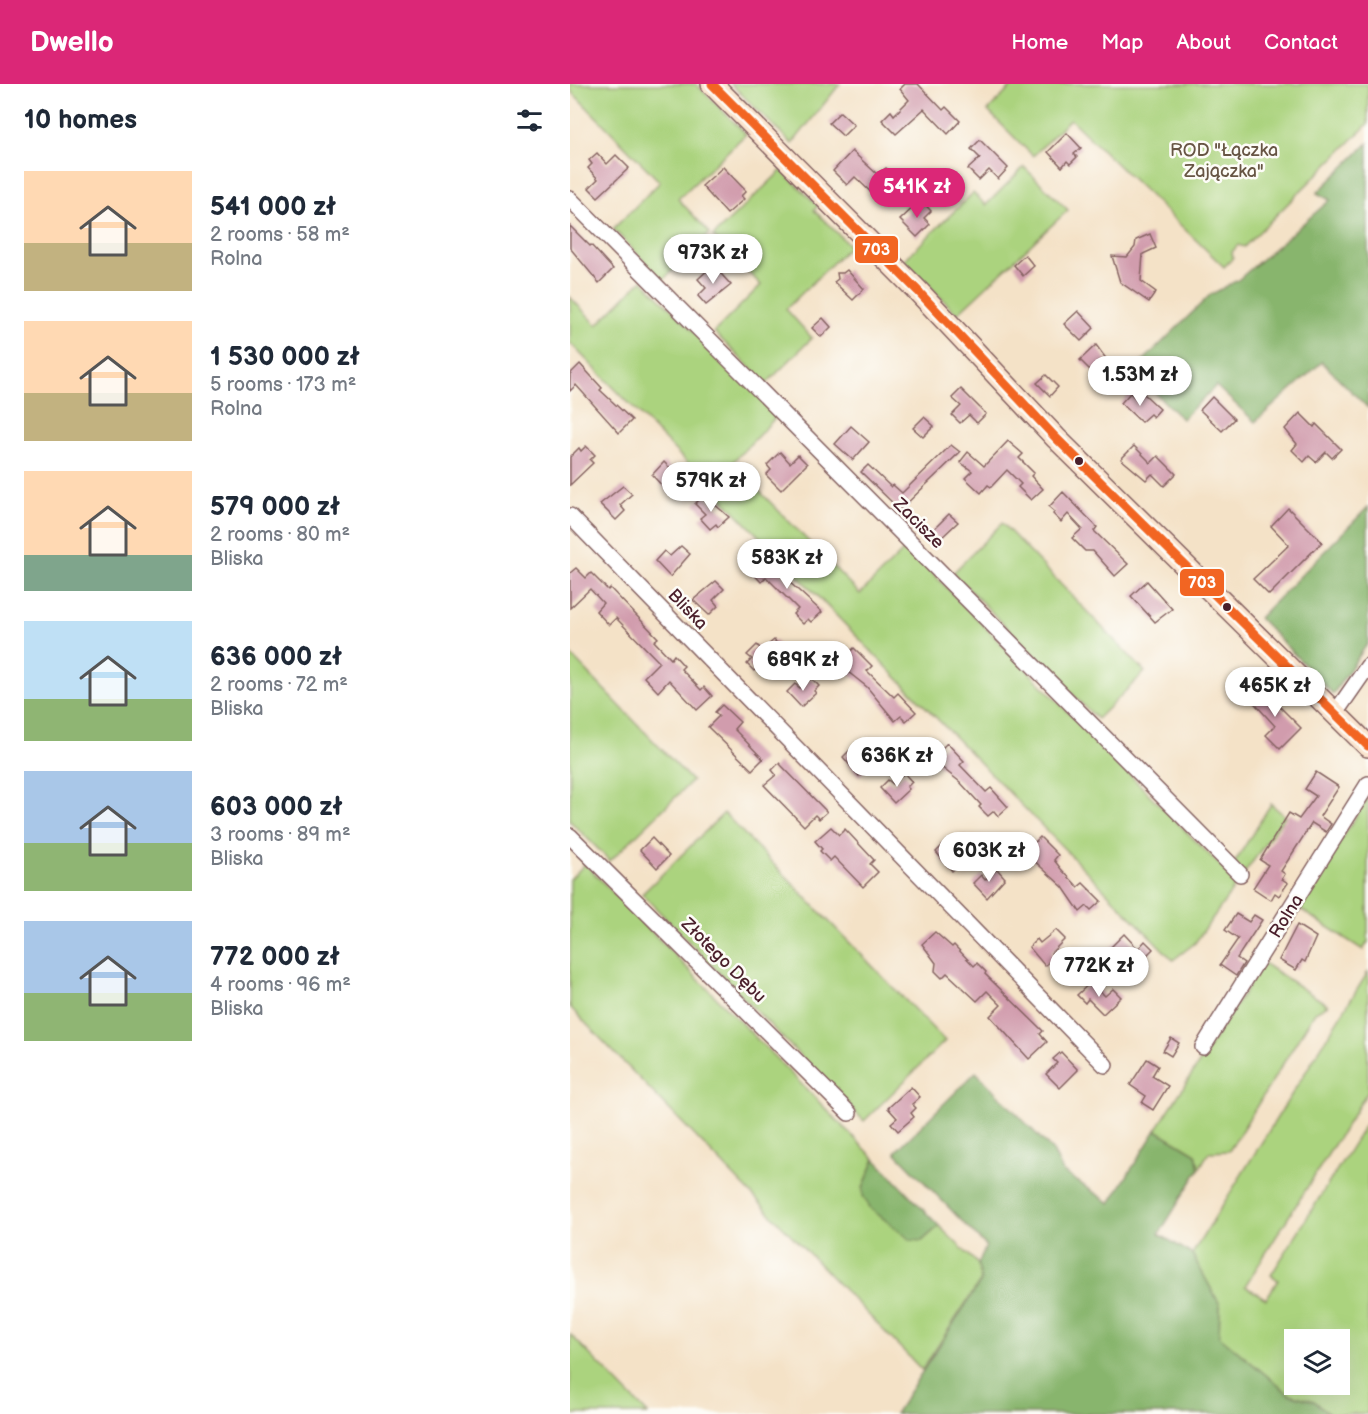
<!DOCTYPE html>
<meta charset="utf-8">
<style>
:root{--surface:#fff;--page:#f6f6f7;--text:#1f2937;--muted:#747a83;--accent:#db2777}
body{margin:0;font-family:"Balsamiq Sans",sans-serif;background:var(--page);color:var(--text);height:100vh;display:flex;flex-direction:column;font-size:22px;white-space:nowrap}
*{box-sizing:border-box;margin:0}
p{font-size:20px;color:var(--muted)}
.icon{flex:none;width:33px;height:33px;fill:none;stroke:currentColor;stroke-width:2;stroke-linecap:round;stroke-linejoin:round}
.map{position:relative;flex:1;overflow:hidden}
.drawer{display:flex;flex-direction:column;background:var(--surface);width:570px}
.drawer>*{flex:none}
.buttons{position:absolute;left:714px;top:1245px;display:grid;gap:12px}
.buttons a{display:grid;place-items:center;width:66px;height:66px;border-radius:0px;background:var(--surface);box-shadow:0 6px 24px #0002;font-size:30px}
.price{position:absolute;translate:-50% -51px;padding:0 14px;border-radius:21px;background:#fff;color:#222;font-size:20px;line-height:39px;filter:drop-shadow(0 2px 3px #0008)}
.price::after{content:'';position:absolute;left:50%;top:36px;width:18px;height:14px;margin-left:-9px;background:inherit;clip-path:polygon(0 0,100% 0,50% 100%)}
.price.current{background:var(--accent);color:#fff}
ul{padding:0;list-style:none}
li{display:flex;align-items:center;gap:18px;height:150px;padding:0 24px}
li span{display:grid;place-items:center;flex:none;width:168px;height:120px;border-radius:0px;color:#555}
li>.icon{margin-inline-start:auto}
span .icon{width:72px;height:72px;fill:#fffc;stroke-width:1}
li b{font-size:26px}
h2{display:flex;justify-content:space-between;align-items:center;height:72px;padding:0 24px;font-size:26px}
header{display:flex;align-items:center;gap:36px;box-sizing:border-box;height:84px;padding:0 30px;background:var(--accent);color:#fff}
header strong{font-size:28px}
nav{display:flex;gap:33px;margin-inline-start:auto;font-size:21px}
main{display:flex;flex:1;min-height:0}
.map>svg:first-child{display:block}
.green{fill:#abd37e;stroke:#7a7954;stroke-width:1.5;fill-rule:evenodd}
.forest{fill:#88b56d;stroke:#696a4c;stroke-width:1.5}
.building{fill:#d19cad}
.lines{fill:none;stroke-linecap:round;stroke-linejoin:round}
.street-casing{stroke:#866362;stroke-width:18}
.secondary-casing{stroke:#866362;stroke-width:24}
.street{stroke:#fff;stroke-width:15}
.secondary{stroke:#fbe5cf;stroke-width:21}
.bus-1-casing{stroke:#fdfcf7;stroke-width:14}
.bus-1{stroke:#f26522;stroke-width:9}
.bus-dot{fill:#4a1f2b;stroke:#fdfcf7;stroke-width:2}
.labels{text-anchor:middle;stroke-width:5;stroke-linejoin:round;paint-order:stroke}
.park-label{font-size:18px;fill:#675544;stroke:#fdfcf7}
.street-label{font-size:18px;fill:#4a1f2b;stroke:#fdfcf7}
.line-badge{stroke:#fdfcf7;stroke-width:2}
.badge-label{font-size:16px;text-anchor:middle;font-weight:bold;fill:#fff}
</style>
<header>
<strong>Dwello</strong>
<nav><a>Home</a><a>Map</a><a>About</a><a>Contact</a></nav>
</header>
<main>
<section class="drawer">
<h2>10 homes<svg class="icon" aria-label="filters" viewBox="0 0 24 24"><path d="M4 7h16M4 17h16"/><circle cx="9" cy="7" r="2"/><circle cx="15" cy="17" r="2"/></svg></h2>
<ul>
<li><span style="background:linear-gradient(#ffd9b3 60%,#c2b280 0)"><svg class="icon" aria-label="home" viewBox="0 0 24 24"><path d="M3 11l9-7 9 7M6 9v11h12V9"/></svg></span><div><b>541 000 zł</b><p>2 rooms · 58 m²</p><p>Rolna</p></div></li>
<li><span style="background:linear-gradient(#ffd9b3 60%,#c2b280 0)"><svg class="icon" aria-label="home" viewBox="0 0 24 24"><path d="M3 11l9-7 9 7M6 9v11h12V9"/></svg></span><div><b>1 530 000 zł</b><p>5 rooms · 173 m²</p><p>Rolna</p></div></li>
<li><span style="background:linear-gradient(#ffd9b3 70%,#7fa58c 0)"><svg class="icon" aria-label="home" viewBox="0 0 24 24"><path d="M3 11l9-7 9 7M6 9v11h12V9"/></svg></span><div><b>579 000 zł</b><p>2 rooms · 80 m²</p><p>Bliska</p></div></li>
<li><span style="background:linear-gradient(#bfe0f5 65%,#8fb573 0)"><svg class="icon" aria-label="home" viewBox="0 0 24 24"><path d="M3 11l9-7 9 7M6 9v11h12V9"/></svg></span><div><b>636 000 zł</b><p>2 rooms · 72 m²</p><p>Bliska</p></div></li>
<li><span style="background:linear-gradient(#a9c7e8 60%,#8fb573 0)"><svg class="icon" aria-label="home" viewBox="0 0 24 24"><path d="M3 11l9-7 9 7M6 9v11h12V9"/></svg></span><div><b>603 000 zł</b><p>3 rooms · 89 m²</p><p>Bliska</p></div></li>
<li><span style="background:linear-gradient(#a9c7e8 60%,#8fb573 0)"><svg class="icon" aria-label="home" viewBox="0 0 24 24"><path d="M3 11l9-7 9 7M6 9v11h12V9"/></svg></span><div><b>772 000 zł</b><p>4 rooms · 96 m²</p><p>Bliska</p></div></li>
</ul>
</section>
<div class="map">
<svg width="798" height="1330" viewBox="0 0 798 1330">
<rect width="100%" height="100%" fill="#fdfcf7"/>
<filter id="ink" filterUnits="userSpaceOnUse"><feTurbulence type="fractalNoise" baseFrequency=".0167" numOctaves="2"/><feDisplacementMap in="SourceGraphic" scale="12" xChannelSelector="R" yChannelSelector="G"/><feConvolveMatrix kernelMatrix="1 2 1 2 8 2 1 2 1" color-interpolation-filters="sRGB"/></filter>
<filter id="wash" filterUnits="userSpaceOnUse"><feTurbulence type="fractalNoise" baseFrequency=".008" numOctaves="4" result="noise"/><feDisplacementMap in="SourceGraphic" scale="24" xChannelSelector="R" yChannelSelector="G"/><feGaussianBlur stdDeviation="1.35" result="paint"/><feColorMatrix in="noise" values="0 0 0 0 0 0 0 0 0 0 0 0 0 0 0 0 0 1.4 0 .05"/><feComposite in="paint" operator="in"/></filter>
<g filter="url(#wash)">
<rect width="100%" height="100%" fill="#f4e2c7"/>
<g class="green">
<polygon points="0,0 126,0 176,50 108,115 140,149 93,196 43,145 90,98 0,6"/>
<polygon points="161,0 270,0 222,60"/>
<polygon points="444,0 798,0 798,40 674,163 668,161 662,168 663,174 654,183 500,35 463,72 418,27"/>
<polygon points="454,83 498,126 387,230 334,176 403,109 416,121"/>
<polygon points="212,86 248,122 244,126 280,162 216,225 242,254 196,300 144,248 191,201 143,152"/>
<path d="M72,196L208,331L162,379L290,510L337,463C444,572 549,682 658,789L701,720L715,732L625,859L603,876L0,259V213L27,241Z"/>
<polygon points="432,439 575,588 527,635 383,489"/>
<polygon points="0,570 122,697 40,777 0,737"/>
<polygon points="798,713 798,858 793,866 728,824"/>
<polygon points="154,729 375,957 294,1037 72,810"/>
<polygon points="15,780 305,1075 293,1104 324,1142 352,1157 369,1142 408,1180 411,1196 352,1286 0,923 0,795"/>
<polygon points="693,879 758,921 745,928 659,1067 639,1068 629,1085 626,1070 586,1046"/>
<path d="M798,888V1007L675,1202L696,1215L708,1196L701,1191L798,1036V1330H760L744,1317L719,1310L649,1252L650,1221L622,1170ZM724,1256H770V1300H724Z"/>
<polygon points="0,1250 78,1330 0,1330"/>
</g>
<g class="forest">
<polygon points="798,59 798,324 752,278 685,338 646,302 612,335 563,287 640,211 668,196 760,116 747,109"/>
<polygon points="798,423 798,559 763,610 689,534"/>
<polygon points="406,988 483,1067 493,1088 540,1119 586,1046 626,1070 629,1085 589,1150 622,1170 650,1221 649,1252 719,1310 744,1317 760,1330 325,1330 411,1197 408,1180 416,1162 325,1068"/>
<polygon points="305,1075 369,1142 352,1157 341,1156 301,1125 293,1112 293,1104"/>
</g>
<g id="blocks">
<g class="building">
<polygon points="335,0 348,0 373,26 376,23 390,37 378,50 354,25 326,50 312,36 321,27 324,31 339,16 330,5"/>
<polygon points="270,28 284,41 273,52 259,39"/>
<polygon points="497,49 511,64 504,70 507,73 500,80 497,77 492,83 478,68"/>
<polygon points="410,56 438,84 428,95 419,86 409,96 398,85 410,74 401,65"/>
<polygon points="282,67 308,91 316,84 329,97 309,116 285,93 277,101 263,87"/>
<polygon points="27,69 37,80 46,71 59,84 28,113 19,104 28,95 18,84 22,80 19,76"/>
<polygon points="153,83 176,107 171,112 174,115 157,130 132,102"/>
<polygon points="351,116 361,127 354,134 360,140 347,153 330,136"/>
<polygon points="0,142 20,162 21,161 43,185 29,199 0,164"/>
<polygon points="580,150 586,164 573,170 571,197 586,208 579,218 550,198 542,172 557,173 565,163 566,156"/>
<polygon points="455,171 464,182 453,192 444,181"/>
<polygon points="143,181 161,201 136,221 128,212 136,204 128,195"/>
<polygon points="277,186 294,205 283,216 264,198 268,195 267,189 273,189"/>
<polygon points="508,227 524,244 511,257 494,240"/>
<polygon points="253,234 261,243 251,253 242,244"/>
<polygon points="526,261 537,276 525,287 522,284 520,286 510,276"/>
<polygon points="10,280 32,304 30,306 62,336 49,349 6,301 0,307 0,290"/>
<polygon points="476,291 488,303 480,312 467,299"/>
<polygon points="391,305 416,330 407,339 399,331 390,339 382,331 391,322 382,314"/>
<polygon points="560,309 568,316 574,310 590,325 583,333 580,330 571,338 551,319"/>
<polygon points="642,313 664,335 652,347 630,326"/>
<polygon points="730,329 744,343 746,340 771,365 762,374 756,368 746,378 739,372 734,378 722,366 727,360 715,345"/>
<polygon points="354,333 364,342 353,353 343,344"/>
<polygon points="281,342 299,358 283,376 265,360"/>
<polygon points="438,357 453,370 449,374 464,389 461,392 473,405 461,416 448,403 451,400 437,386 421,403 418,401 411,409 395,394 402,387 390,378 398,368 414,382"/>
<polygon points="381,361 390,368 330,426 291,388 298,381 321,403 323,401 332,409"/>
<polygon points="16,362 25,371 20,376 23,379 0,401 0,373 9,364 11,367"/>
<polygon points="564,362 581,379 588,372 606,390 594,402 582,390 576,396 551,375"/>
<polygon points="210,368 220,379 228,371 237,380 211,406 196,391 201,386 197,381"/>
<polygon points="94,378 119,404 109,414 104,409 101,411 82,391"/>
<polygon points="53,402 62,410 50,421 55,427 46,436 30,420"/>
<polygon points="493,408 527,443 524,447 558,480 545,492 523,467 515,467 502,454 512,445 498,430 491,438 483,430 485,428 479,423"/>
<polygon points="134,411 159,433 148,443 146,440 140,445 130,434 135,430 125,420"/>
<polygon points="718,424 752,458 699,511 683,495 719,461 701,442"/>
<polygon points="379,430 388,438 369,456 361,448"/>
<polygon points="111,462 120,470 100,493 85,477 94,467 100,472"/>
<polygon points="197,471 216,495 252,528 241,538 238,535 233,540 223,530 228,525 196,493 191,498 181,487"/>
<polygon points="6,484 16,494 21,489 38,506 40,504 88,554 84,557 101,575 104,571 114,582 111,585 131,606 134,603 142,612 127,626 99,596 88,608 74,593 89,578 46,534 39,541 26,527 33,519 20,505 0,524 0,489"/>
<polygon points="146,497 154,505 143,516 148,522 139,531 123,516"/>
<polygon points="577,497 602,525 585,538 561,512"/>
<polygon points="204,556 212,565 193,587 188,583 184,587 177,580 182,575 177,571 187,561 192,566"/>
<polygon points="284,564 302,582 297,587 324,613 328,609 346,628 336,637 331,632 325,637 297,603 273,584 280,578 275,573"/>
<polygon points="241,594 249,602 244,607 246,609 231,623 217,608 225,600 230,604"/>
<polygon points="689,602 731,644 710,665 696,651 705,642 678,612"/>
<polygon points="152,621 170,638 164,645 193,675 182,686 138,643 149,632 145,628"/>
<polygon points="301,656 309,665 295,679 299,683 289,692 273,673 281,665 285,669"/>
<polygon points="377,659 394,677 390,681 416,708 421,704 438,723 428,732 424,727 418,732 409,723 411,721 390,698 366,679 372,673 368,668"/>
<polygon points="209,679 257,728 249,735 245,731 234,742 194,701 206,691 202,686"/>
<polygon points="746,688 769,703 750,732 761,740 756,748 742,739 711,787 715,790 712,795 718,799 709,812 705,809 701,816 683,804 698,781 690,776 719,729 729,735 746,712 735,705"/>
<polygon points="334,689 342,698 337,703 339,705 324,719 310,704 318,696 323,700"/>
<polygon points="261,743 269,751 275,745 304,776 300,780 308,788 293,803 264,773 260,777 250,767 252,765 245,757"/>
<polygon points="394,751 402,760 388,774 392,778 382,787 366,768 374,760 378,764"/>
<polygon points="470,753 488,771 484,776 491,785 508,803 513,799 531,817 521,826 517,822 510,828 493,803 460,773 466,767 461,762"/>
<polygon points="82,754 99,772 87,784 70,766"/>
<polygon points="427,785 435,794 417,814 403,799 411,791 415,796"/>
<polygon points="666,830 679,838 684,831 692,836 667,874 674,879 666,892 650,881 668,855 655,846"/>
<polygon points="727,841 746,853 735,878 732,876 726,886 709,876"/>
<polygon points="486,846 495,855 481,869 484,873 475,882 459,863 467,855 470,859"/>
<polygon points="365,848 382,863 384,861 404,882 407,879 416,888 415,890 473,947 470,950 477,958 459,975 420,932 431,921 417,907 407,917 377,889 372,894 365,887 366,879 352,860"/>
<polygon points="554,850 568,865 575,857 583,865 565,883 551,868 547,871 540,864"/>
<polygon points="521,898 535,912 543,905 551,913 533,930 518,915 515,919 507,911"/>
<polygon points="601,954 609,959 601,972 593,967"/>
<polygon points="491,968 508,986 490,1004 476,990 487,979 483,975"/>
<polygon points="577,975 588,982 582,992 598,1002 583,1026 572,1019 576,1012 560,1001"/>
<polygon points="341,1003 350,1013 342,1020 346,1024 341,1029 344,1033 328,1047 321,1039 327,1034 318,1024"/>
</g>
</g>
</g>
<g filter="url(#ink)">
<use href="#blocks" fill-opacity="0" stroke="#866362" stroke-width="1.5"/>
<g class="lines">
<g class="street-casing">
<g id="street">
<polyline points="0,115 670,790"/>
<polyline points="0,432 535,981"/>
<polyline points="766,628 798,582"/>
<polyline points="0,752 279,1029"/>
<polyline points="633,963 798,700"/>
</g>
</g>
<g class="secondary-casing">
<polyline id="secondary" points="142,0 348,207 486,354 798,662"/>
</g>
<use href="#street" class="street"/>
<use href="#secondary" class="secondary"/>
<g class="bus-1-casing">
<polyline id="bus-1" points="142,0 348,207 486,354 798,662"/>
</g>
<use href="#bus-1" class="bus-1"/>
</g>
</g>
<g class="bus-dot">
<circle cx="509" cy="377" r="5"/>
<circle cx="657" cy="523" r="5"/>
</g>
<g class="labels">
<g class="park-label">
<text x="654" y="72">ROD "Łączka<tspan x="654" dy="21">Zajączka"</tspan></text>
</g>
<g class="street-label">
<text transform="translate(349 439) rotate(45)" y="6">Zacisze</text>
<text transform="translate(118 525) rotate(46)" y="6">Bliska</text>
<text transform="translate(716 832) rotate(-58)" y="6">Rolna</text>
<text transform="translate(154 876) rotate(45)" y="6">Złotego Dębu</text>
</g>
</g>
<g class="line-badge">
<rect x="284" y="151" width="45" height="29" rx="6" fill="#f26522"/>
<rect x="609" y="484" width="46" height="29" rx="6" fill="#f26522"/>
</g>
<g class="badge-label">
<text x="306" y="171">703</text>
<text x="632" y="504">703</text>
</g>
</svg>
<div class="buttons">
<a><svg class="icon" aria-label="layers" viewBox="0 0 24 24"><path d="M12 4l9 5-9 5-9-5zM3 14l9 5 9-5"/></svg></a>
</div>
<b class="price current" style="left:347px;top:135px">541K zł</b>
<b class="price" style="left:143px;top:201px">973K zł</b>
<b class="price" style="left:570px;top:323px">1.53M zł</b>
<b class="price" style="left:141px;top:429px">579K zł</b>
<b class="price" style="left:217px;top:506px">583K zł</b>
<b class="price" style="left:233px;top:608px">689K zł</b>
<b class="price" style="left:705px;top:634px">465K zł</b>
<b class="price" style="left:327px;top:704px">636K zł</b>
<b class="price" style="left:419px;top:799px">603K zł</b>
<b class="price" style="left:529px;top:914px">772K zł</b>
</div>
</main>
